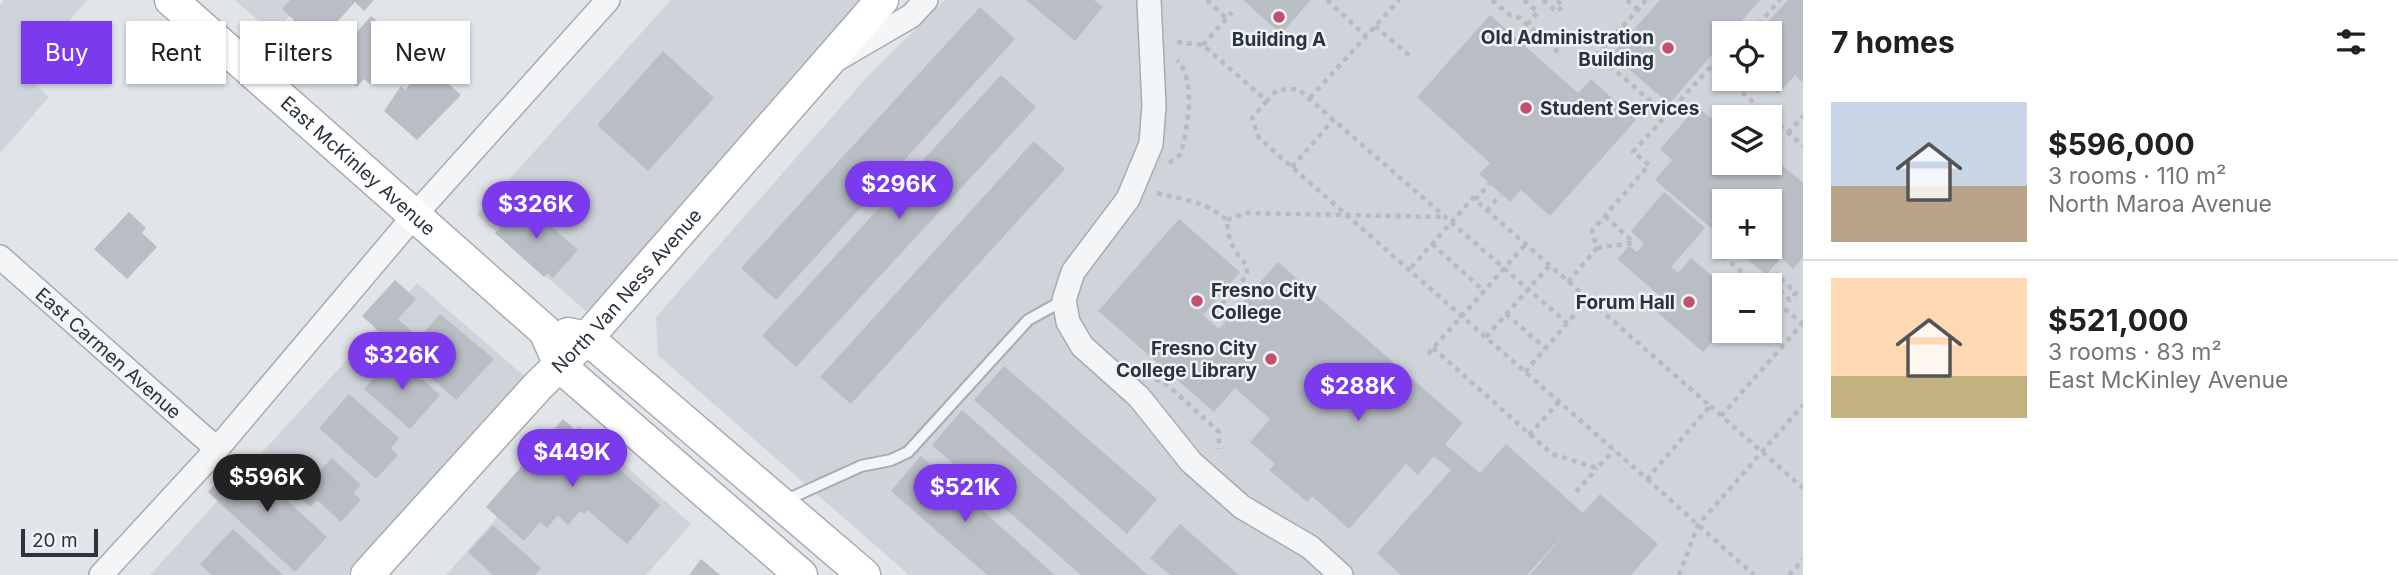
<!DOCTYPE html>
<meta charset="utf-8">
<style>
:root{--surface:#fff;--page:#f6f6f6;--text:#202124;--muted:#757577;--line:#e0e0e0;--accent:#7c3aed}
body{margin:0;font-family:Inter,sans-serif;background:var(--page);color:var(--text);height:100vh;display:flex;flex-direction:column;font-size:26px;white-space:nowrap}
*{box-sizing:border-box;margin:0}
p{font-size:23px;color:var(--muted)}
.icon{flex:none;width:38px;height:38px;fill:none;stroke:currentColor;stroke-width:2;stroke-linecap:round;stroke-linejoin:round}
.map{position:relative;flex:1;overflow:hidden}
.panel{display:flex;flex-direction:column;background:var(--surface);width:595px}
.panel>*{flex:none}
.banner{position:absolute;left:21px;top:21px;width:665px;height:63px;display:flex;gap:14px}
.tools{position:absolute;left:1712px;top:21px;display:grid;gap:14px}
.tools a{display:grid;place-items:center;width:70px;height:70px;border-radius:0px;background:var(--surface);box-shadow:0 2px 5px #0004;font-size:35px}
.scale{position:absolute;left:21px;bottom:18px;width:77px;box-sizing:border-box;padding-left:7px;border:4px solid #2a343e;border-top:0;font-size:19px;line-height:24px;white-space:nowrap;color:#2a343e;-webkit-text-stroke:5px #f0f3f6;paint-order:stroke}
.price{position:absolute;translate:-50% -60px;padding:0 16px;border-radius:24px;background:var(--accent);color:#fff;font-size:23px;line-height:46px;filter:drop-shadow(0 2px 4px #0008)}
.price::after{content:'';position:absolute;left:50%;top:42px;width:21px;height:16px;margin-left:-10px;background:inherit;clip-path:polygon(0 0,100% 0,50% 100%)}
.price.current{background:#222;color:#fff}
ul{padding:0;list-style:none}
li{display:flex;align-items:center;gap:21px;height:175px;padding:0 28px}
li+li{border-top:2px solid var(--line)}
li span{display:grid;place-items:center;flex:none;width:196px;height:140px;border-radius:0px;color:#555}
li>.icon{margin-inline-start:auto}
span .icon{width:84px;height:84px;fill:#fffc;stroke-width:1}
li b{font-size:30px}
h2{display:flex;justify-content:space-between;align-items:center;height:84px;padding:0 28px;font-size:30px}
.chip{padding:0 24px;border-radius:0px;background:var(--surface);box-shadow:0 2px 5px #0004;font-size:24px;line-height:63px}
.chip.current{background:var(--accent);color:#fff}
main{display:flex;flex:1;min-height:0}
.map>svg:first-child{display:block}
.built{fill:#cfd4da;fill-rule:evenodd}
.building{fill:#b8bec4}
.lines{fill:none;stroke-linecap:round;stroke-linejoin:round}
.service-casing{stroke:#a6acb2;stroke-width:14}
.minor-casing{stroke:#a6acb2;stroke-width:26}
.secondary-casing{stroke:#a6acb2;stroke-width:35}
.path{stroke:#b7bbc0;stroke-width:4.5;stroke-dasharray:5 5;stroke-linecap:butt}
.service{stroke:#f3f5f7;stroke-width:10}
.minor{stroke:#f3f5f7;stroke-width:23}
.secondary{stroke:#fff;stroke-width:32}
.poi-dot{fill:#c2516d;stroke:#f0f3f6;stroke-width:2.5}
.labels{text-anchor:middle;stroke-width:5;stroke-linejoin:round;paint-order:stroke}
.poi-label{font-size:19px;font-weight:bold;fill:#2a343e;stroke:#f0f3f6;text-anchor:end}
.street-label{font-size:19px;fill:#2a343e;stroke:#f0f3f6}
</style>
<main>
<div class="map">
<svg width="1803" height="575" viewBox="0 0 1803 575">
<rect width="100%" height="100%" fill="#e1e4e8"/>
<g class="built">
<polygon points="4,0 87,0 23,74 49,97 0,153 0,5"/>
<polygon points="235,0 304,0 273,34"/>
<polygon points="671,0 870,0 588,313 477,215"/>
<path d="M945,0H1803V575H909L658,355L656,317L868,76ZM1724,33H1769V79H1724ZM1724,117H1769V163H1724ZM1724,201H1769V247H1724ZM1724,285H1769V331H1724Z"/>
<polygon points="417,283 525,377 347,575 150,575"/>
<polygon points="579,425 691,524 646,575 446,575"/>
</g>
<g class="building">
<polygon points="290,0 374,0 364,11 355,2 318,43 315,39 310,45 288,25 294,20 282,9"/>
<polygon points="1026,0 1094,0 1103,7 1075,41"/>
<polygon points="1243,0 1311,0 1281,34"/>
<polygon points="1660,0 1760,0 1731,33 1724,33 1724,41 1669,104 1612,54"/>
<polygon points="1788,0 1803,0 1803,83 1795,75 1778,94 1761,79 1769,79 1769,33 1758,33"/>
<polygon points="980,7 1015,39 776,300 741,268"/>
<polygon points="1490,15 1578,93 1591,79 1636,120 1550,216 1521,190 1510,202 1479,174 1490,163 1417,97"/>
<polygon points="371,16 409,49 388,73 383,69 370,84 364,79 357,87 330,63"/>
<polygon points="663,51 714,98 648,171 597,125"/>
<polygon points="422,60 461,95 417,140 384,111 401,86 405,90 413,80 408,76"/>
<polygon points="1001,75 1036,107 796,367 762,336"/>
<polygon points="1697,107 1711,118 1718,109 1727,117 1724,117 1724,163 1769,163 1769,154 1803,183 1803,257 1793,269 1781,258 1766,275 1733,247 1769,247 1769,201 1724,201 1724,239 1655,180 1672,160 1660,149"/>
<polygon points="1034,141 1065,169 851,404 820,377"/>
<polygon points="1664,192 1705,228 1671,267 1678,273 1691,258 1724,286 1724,329 1703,352 1651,307 1660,296 1617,259 1629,246 1637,252 1644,244 1631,231"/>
<polygon points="523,202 578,250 553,278 548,273 544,277 495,233"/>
<polygon points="129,212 146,228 142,233 157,247 127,279 94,249"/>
<polygon points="1179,219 1240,272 1203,315 1219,329 1278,262 1463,423 1445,444 1480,473 1506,444 1583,513 1600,494 1658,544 1631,575 1530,575 1566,532 1527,575 1401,575 1377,553 1451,470 1434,456 1418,475 1406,464 1349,529 1312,496 1307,502 1269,470 1275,464 1250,442 1270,419 1235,388 1214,412 1098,311"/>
<polygon points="395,280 416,299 398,319 419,338 440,314 494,359 456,400 362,316"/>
<polygon points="394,355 440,395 410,429 364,389"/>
<polygon points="1004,366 1157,499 1127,534 974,400"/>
<polygon points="349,394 399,438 391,448 398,455 376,479 319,428"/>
<polygon points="962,410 1148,575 1081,575 932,445"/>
<polygon points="563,419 660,505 627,544 587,510 584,514 580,511 568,525 558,515 547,528 540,522 524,541 486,507"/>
<polygon points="921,456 1055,575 987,575 891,491"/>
<polygon points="240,457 327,537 295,572 208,492"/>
<polygon points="332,458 361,485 353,493 361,500 341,522 317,500 310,507 289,487 307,469 315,476"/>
<polygon points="1180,524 1239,575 1170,575 1150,558"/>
<polygon points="493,525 541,568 535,575 493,575 468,552"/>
<polygon points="233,529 283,575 212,575 200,564"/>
<polygon points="701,559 720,575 689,575"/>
</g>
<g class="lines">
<g class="service-casing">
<polyline id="service" points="784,501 861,466 891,460 908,452 1028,320 1064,300"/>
</g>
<g class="minor-casing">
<g id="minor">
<polyline points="1149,0 1154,106 1151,144 1128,199 1073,272 1064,300 1068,322 1082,346 1139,397 1191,462 1242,507 1310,547 1341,575"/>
<polyline points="839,58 911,16 926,0"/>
<path id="s1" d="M0,257L217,449"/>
<polyline points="101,575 217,449 414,216 608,0"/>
</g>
</g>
<g class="secondary-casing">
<g id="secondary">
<path id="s2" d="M171,0L545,331L561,367L801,575"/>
<polyline points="568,334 587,338 864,575"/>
<path id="s3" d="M367,575L538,386L587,338L882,0"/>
</g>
</g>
<g class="path">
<polyline points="1207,0 1226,18"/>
<polyline points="1327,0 1366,36"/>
<polyline points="1492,0 1510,15 1520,18 1558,52"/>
<polyline points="1524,0 1538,12 1528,24"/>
<polyline points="1543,0 1557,12 1563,5 1556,0"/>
<polyline points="1627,0 1638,10"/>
<polyline points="1646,0 1597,55 1667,115"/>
<polyline points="1375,26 1410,56"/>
<polyline points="1741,33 1755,28 1780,0"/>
<polyline points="1177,42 1203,45 1267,101 1277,90 1298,89 1567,323"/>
<polyline points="1203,45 1232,12"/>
<polyline points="1712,66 1724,76"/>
<polyline points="1727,79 1803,146"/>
<polyline points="1310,98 1399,0"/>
<polyline points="1267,101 1252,118 1259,138 1647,479 1710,406 1473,198 1409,270"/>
<polyline points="1788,133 1803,116"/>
<path d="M1169,163L1181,154C1187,128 1197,80 1177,60"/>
<polyline points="1292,167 1334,119"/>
<path d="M1157,193C1182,199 1207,202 1227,220C1228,241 1233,250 1247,266V275L1216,311"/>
<polyline points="1475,200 1489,184"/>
<polyline points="1487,211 1500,195"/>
<polyline points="1605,216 1633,242"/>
<polyline points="1227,220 1245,213 1445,217"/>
<polyline points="1432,244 1484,291"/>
<polyline points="1597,248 1632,243"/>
<polyline points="1723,256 1757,285"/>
<polyline points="1568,282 1597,248 1592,231 1649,165 1633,152 1724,52"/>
<polyline points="1764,285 1769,281 1790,300 1796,293 1775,273"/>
<polyline points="1769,296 1803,324"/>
<polyline points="1506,314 1545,348"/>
<polyline points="1486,337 1549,266"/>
<polyline points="1433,348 1552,454 1597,468 1614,450"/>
<polyline points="1428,354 1525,245"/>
<polyline points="1525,372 1588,299"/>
<polyline points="1155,380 1163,381 1219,432 1219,449"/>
<polyline points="1710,406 1803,488"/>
<polyline points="1721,416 1803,323"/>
<polyline points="1529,435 1559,402"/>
<polyline points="1647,479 1754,575"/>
<polyline points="1576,492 1597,468"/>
<polyline points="1679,575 1698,525 1803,405"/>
<polyline points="1789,575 1803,559"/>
</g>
<use href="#service" class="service"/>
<use href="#minor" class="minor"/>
<use href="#secondary" class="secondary"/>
</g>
<g class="poi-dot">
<circle cx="1279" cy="17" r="7"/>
<circle cx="1668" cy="48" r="7"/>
<circle cx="1526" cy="108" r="7"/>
<circle cx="1197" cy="301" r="7"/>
<circle cx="1689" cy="302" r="7"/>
<circle cx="1271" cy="359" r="7"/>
</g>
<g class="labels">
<g class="poi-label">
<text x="1654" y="44">Old Administration<tspan x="1654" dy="22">Building</tspan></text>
<text x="1279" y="46" text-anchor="middle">Building A</text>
<text x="1540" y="115" text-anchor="start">Student Services</text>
<text x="1211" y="297" text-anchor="start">Fresno City<tspan x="1211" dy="22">College</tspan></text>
<text x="1675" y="309">Forum Hall</text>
<text x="1257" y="355">Fresno City<tspan x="1257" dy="22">College Library</tspan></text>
</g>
<g class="street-label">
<text dy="7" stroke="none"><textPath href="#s2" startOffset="250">East McKinley Avenue</textPath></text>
<text dy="7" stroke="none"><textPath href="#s3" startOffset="385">North Van Ness Avenue</textPath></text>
<text dy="7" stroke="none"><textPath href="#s1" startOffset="145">East Carmen Avenue</textPath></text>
</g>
</g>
</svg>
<div class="tools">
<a><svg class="icon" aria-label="locate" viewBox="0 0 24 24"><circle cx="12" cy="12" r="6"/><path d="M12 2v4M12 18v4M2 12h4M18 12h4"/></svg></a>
<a><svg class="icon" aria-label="layers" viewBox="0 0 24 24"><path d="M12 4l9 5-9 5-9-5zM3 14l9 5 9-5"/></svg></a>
<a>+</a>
<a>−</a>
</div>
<div class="scale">20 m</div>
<b class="price" style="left:899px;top:221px">$296K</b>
<b class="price" style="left:536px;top:241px">$326K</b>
<b class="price" style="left:402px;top:392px">$326K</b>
<b class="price" style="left:1358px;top:423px">$288K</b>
<b class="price" style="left:572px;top:489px">$449K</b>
<b class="price current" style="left:267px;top:514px">$596K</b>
<b class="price" style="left:965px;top:524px">$521K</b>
<div class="banner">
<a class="chip current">Buy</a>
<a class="chip">Rent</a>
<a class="chip">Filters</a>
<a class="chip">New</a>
</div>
</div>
<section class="panel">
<h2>7 homes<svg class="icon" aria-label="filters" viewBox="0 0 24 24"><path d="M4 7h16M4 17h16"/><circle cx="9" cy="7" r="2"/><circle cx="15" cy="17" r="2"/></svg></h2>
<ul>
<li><span style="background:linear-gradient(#c9d6e8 60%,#b9a48a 0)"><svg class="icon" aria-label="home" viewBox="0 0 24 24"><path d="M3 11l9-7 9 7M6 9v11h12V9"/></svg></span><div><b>$596,000</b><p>3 rooms · 110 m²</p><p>North Maroa Avenue</p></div></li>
<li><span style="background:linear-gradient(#ffd9b3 70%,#c2b280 0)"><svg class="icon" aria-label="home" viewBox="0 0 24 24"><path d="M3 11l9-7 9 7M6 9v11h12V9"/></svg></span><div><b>$521,000</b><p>3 rooms · 83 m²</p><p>East McKinley Avenue</p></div></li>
</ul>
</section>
</main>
